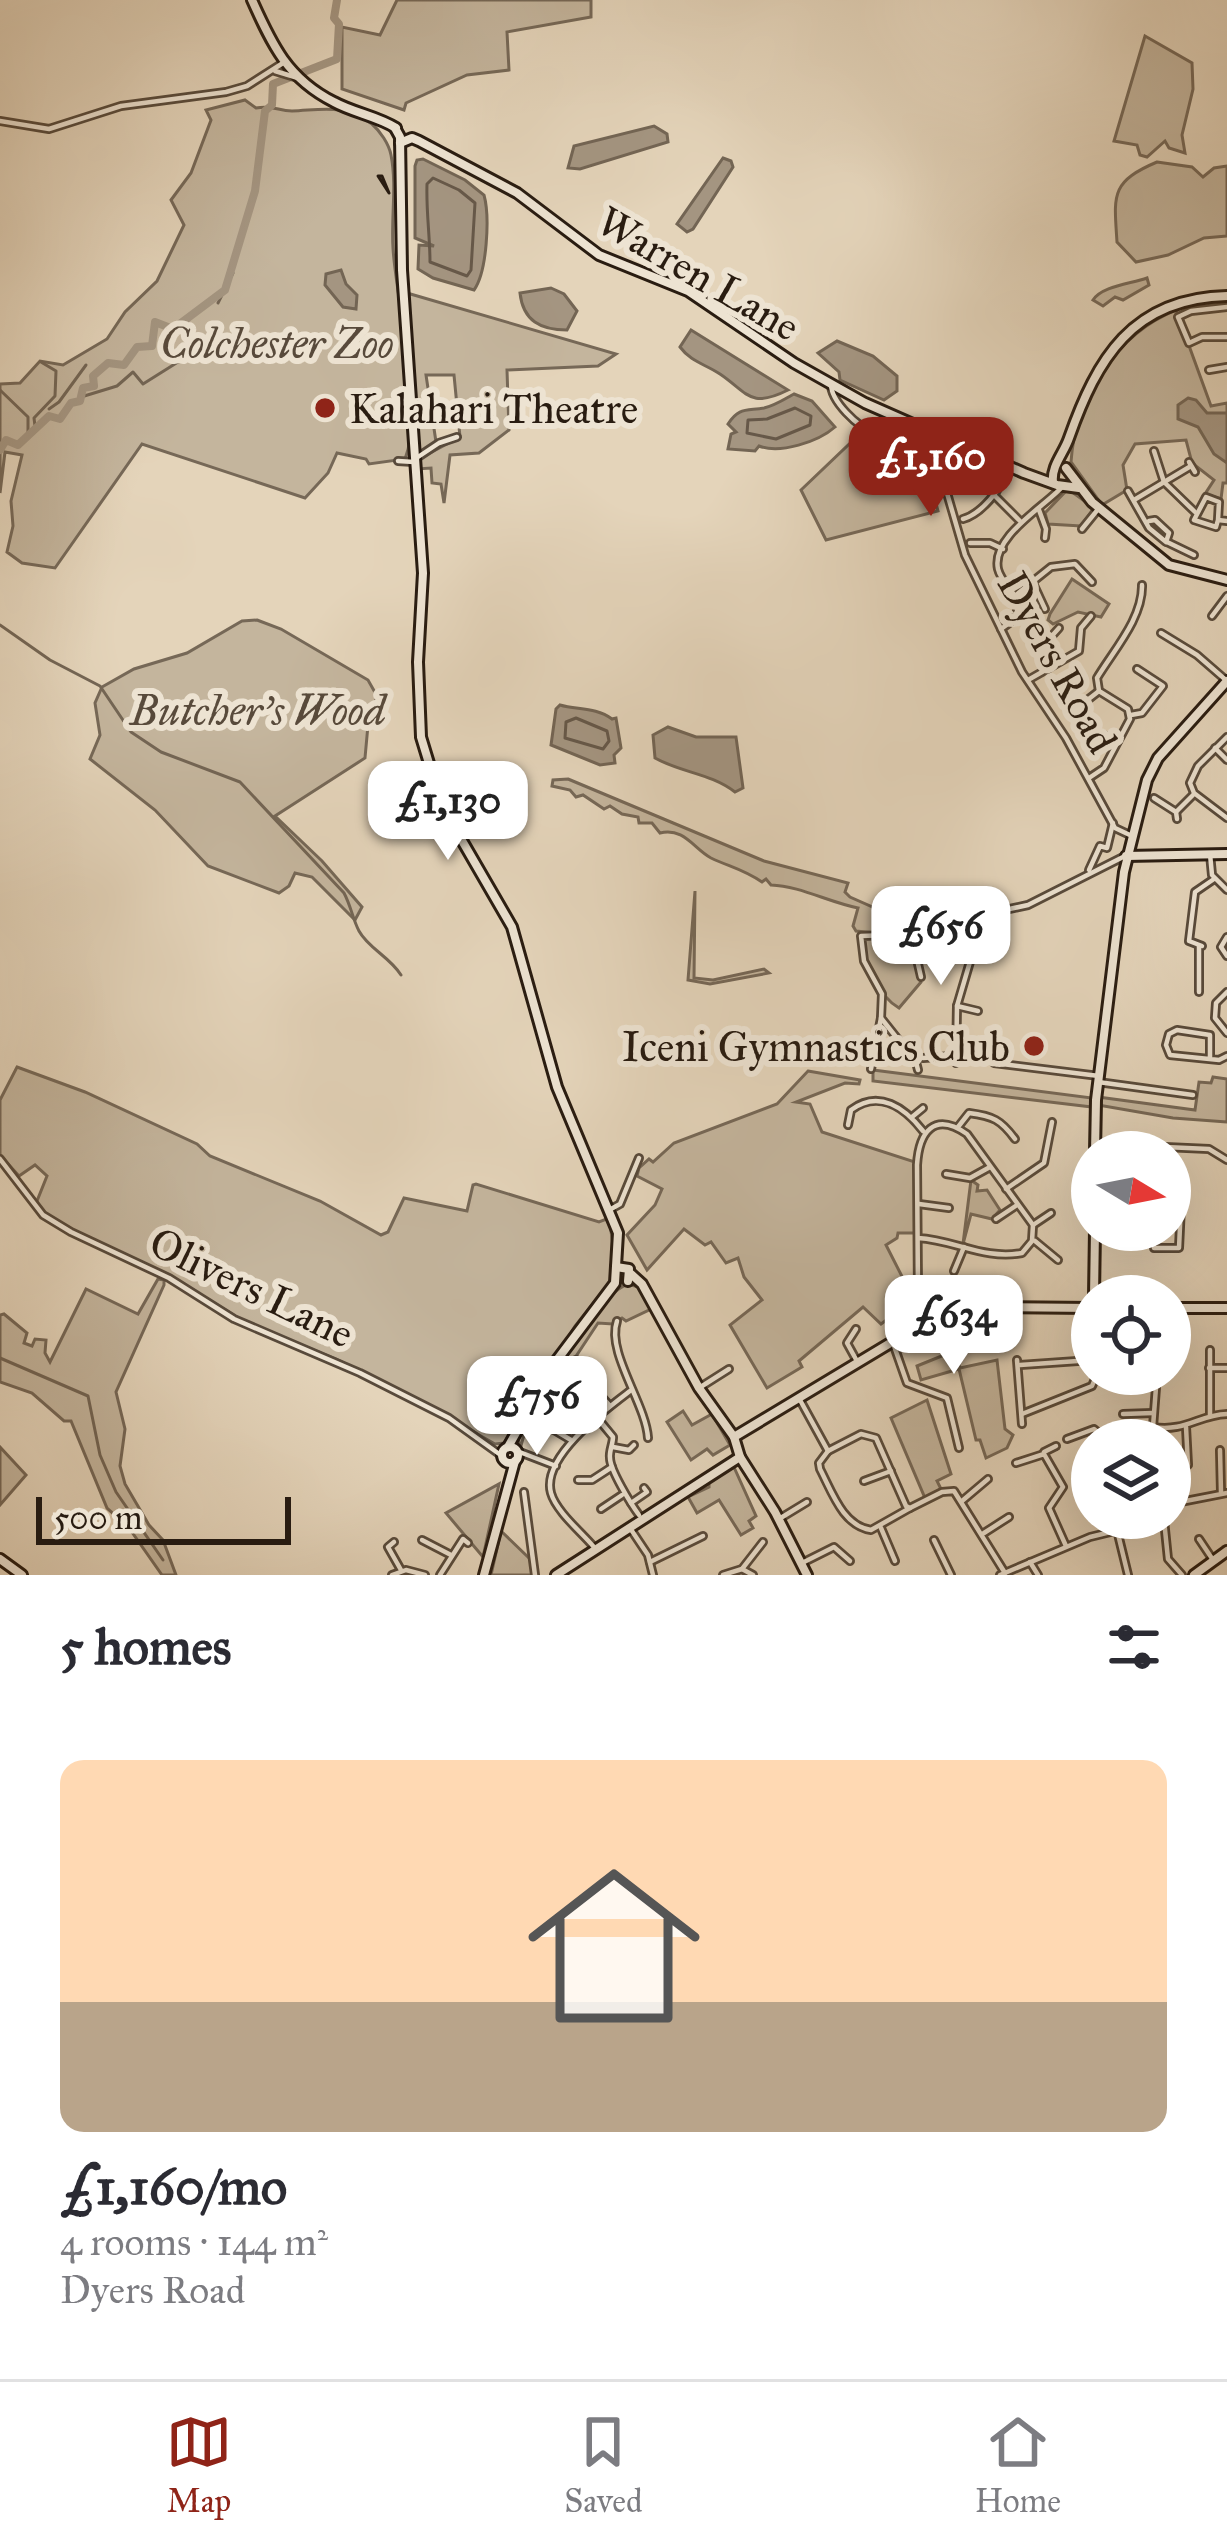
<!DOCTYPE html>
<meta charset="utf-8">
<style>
:root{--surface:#fff;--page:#f2f2f3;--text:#2b2b33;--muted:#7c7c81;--line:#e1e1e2;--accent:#8f2418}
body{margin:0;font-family:"IM FELL Great Primer",serif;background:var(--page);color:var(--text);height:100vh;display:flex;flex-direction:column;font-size:45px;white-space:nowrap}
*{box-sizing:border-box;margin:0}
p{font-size:39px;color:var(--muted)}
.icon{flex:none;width:66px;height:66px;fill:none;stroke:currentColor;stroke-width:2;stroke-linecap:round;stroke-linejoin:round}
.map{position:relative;height:1575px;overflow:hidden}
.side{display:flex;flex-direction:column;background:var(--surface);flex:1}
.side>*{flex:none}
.needle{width:78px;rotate:100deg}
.buttons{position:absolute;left:1071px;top:1131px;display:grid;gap:24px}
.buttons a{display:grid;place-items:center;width:120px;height:120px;border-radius:50%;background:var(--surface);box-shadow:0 12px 48px #0002;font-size:60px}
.scale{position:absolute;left:36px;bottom:30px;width:255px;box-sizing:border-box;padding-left:12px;border:6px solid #291c11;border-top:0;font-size:33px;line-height:42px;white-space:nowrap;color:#291c11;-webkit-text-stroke:9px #ede3d2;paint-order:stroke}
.price{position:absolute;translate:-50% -102px;padding:0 27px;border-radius:24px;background:#fff;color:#222;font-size:39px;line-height:78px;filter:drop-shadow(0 3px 6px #0008)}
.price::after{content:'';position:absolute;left:50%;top:72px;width:36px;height:27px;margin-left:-18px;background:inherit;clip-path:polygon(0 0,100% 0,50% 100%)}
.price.current{background:var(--accent);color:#fff}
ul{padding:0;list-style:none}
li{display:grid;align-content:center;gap:24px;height:636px;padding:0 60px}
li span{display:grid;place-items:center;height:372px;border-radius:24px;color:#555}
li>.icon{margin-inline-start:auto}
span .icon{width:216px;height:216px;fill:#fffc;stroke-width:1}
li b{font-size:51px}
h2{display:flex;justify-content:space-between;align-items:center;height:144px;padding:0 60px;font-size:51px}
.tabs{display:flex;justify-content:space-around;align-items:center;height:168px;border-top:3px solid var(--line);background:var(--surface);font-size:33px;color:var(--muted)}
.tabs a{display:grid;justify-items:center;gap:6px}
.tabs .current{color:var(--accent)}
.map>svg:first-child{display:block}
.green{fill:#c4b59d;stroke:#766857;stroke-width:3}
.water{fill:#a49581;stroke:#736554;stroke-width:3}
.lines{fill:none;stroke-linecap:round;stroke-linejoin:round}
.shore{stroke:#665849;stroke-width:3}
.stream{stroke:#736554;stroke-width:3}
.river{stroke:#a49581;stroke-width:8}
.street-casing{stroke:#584a3b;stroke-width:10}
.secondary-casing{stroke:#291c11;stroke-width:14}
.street{stroke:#ede3d2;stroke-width:4.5}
.secondary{stroke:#ede3d2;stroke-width:8}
.tram{stroke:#291c11;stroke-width:3}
.poi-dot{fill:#8f2418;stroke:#ede3d2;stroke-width:4.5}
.labels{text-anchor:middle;stroke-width:12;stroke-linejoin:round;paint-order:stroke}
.street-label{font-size:42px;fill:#291c11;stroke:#ede3d2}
.park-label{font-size:42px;font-style:italic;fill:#584a3b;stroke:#ede3d2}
.poi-label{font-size:42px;fill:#291c11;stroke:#ede3d2;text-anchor:start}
</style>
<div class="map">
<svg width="1227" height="1575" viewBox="0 0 1227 1575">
<rect width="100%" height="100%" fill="#e4d4ba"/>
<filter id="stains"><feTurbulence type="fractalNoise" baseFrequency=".00167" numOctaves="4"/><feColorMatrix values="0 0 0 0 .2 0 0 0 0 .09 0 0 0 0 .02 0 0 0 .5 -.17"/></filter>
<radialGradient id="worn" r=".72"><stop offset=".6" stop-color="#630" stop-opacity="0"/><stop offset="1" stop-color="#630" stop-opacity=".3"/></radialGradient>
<g class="green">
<polygon points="397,0 591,0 591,17 507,32 509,70 467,75 406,103 404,110 342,89 342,27 380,35"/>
<polygon points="1145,36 1192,63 1193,89 1182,135 1185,153 1169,148 1165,141 1147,157 1140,155 1137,145 1114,141"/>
<path d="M245,100L256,108C274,105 278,111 292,111C321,110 344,103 372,124C380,131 389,144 391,155C397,186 391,217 393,248C396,303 425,408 405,459L369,464L366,459L337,453L328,473L305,498L142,444L55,568L22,563L7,552L13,526L11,501L22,455L5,452L0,493V384L20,383L40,361L63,365L107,339L125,312L157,281L184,225L171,200L191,173L211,120L206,110Z"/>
<path d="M1157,162L1192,167L1203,177L1214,168L1227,166V236L1204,238L1168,255L1136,262L1117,242C1114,195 1110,182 1157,162Z"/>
<path d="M1147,278L1149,285L1123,300L1115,297L1103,306L1093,300C1102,286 1130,284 1147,278Z"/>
<polygon points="407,293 616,354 598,366 507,370 509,430 479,453 450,455 444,503 441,484 432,483 431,468 417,469 417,460 460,437 454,375 426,375 436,442 419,456"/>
<path d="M1176,310L1211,406L1227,403V483H1223L1221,499L1205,494L1214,480L1192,463L1186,440L1135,444L1123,465L1127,490L1102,505L1071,462C1075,399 1116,334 1176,310Z"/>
<polygon points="864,430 920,443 938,511 826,540 801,490"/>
<polygon points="1068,489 1094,508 1081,526 1048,524 1045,513"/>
<polygon points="1072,579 1109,604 1101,617 1078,612 1053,624 1048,620 1050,614"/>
<polygon points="257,620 281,629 368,680 377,696 368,725 365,758 275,816 322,861 362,907 355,920 312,877 295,873 289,886 279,893 208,866 155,810 90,759 100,735 95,703 102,687 134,669 187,653 242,621"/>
<path d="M568,779L764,861L848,883L845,892L850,897L904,921L908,927L886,933L909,930L921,982L899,1008C877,995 865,964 861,938L885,934L856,931L853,926L858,908C828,902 800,886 771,885L766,879L762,882C743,869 730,867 711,858C694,849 684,827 660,833L652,823H639L638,817L622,814L610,806L604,809L583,795L576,797L570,790L552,786L553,780Z"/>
<polygon points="695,891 694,978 713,980 764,969 769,973 710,984 688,980"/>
<polygon points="17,1067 85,1092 197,1144 210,1156 320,1201 381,1235 388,1232 404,1198 467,1211 473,1185 476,1184 599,1222 609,1218 614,1251 611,1281 575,1326 504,1443 495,1444 411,1396 336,1359 245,1322 167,1274 140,1266 43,1215 35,1206 47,1176 35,1165 19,1176 0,1155 0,1100"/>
<polygon points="873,1070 1092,1098 1092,1107 873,1081"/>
<polygon points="808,1071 860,1080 859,1084 845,1083 796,1102 810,1104 822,1132 915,1162 915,1233 898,1233 897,1238 886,1245 914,1300 881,1324 863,1307 799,1361 802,1367 767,1388 730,1325 762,1300 744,1277 738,1258 726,1263 711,1242 705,1245 684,1229 647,1270 627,1235 655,1205 662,1189 637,1176 639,1168 649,1159 653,1162 674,1143 777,1104"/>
<polygon points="1213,1077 1227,1079 1227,1122 1173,1118 1098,1105 1098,1097 1195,1110 1199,1082 1211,1083"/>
<polygon points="971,1180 978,1185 977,1191 987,1190 1000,1210 992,1219 971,1214 963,1244"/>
<polygon points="158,1279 164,1280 164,1285 116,1392 125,1429 120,1466 125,1484 149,1525 163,1540 176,1575 162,1575 129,1528 107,1508 71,1421 64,1421 32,1393 0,1382 0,1315 4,1314 27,1333 24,1343 32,1346 35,1339 46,1340 45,1353 50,1362 86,1289 138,1314"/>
<path d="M627,1284L639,1287L651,1309L626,1321L622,1318L613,1324L598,1323L524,1435L520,1449L518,1438C543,1389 578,1311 627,1284Z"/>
<polygon points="954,1351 960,1368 997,1360 1005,1429 1013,1435 1007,1448 986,1458 980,1440 976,1440 959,1369 921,1380 917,1366"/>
<polygon points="927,1400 951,1474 937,1481 941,1489 925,1498 891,1418"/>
<polygon points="683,1411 692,1425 712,1414 730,1445 713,1455 707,1449 691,1460 667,1422"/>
<polygon points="0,1447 26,1475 0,1505"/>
<polygon points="733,1465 756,1516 749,1521 753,1528 741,1535 719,1500 697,1513 688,1497 709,1487 709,1480"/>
<polygon points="499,1484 483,1557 446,1513"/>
<polygon points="501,1531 530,1559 533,1575 491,1575"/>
</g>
<g class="water">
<polygon points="654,126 667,134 668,142 580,169 568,168 574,146"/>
<polygon points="723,158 731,161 733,167 693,229 687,232 677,224"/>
<path d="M423,159L465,180L484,195C490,217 487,272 474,290L433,278L418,269L419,245L434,246L415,238V166L417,160Z"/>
<polygon points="341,270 346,284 357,295 356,309 343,307 325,285 326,274"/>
<path d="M551,288L564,294L577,311L567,330C541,330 523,321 520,293Z"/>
<path d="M691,330L788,390C750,409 748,393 720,374C705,364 691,362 680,347Z"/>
<polygon points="837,341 873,356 897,376 897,391 884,400 840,380 839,372 818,353"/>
<path d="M794,394L812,401L835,427C818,442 780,454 759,446L755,451L728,449L731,434L736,432L728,424C739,407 746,411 764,408C774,406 785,399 794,394Z"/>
<polygon points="1188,398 1196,400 1207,413 1227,413 1227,463 1214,454 1198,427 1178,419 1178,405"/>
<path d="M560,705C577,710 596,707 612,719L616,718L621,748L614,755L615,763L600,765L551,745L556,709Z"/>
<path d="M668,727L696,737H736L743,788L735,792C710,773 682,773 655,758L653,735Z"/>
</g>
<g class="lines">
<g class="shore">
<path d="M433,178L459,190L475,203L471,270L467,276L430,262C430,236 426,211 427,184Z"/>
<polygon points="795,408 811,416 810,425 776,439 747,433 748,420 767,419"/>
<polygon points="576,718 607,731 609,741 603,749 565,738 566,722"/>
</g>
<g class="stream">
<polyline points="218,303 233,273"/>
<polyline points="0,390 28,417 28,434"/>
<polyline points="81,397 117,386 133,372 143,384 178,362"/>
<polyline points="49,409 59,402 86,365"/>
<polyline points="35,426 34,418 55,396 56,371 41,362"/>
<path d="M0,625L50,660L100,686L131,732L161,752L240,782L344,893C351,906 353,920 359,931C368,948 390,957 401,975"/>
<polyline points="0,1358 88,1396 100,1455 116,1492 163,1560"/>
</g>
<polyline class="river" points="0,450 6,440 18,445 49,416 60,419 71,403 80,401 83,388 94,386 93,376 108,363 124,365 137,347 152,346 155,322 173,329 225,290 255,191 265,111 272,105 273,84 337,59 339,24 334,18 337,0"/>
<g class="street-casing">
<g id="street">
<polyline points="275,71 298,78"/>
<polyline points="0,121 49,129 121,106 226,92 247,86 283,63"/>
<polyline points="1227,307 1191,311 1178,317 1189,343 1202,337 1227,337"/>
<polyline points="1209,370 1227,367"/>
<path d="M831,384C831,401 857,427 875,433C887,438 902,435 915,435"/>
<polyline points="934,436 933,445 965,555 1022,672 1066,738 1115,828 1132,836"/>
<polyline points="1154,451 1164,482 1195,512"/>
<polyline points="415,459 439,443 457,437"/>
<polyline points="398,461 414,462"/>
<polyline points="1189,462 1195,472"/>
<polyline points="1128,491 1149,528 1166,542 1169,533 1155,520 1149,521"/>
<polyline points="994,495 1020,521"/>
<polyline points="1134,500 1191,466"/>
<polyline points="1039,510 1046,529 1045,538"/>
<path d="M963,519C981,514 1002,489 1006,471"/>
<polyline points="1218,520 1219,502 1206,497 1194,520 1216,527 1218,520 1227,521"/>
<polyline points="1082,529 1099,508"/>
<polyline points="1167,542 1194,555"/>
<polyline points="970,543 990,543 1003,549"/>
<polyline points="1032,581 1045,609"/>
<polyline points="1016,595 1051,567 1075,564 1092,582"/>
<polyline points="1016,615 1034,626"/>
<polyline points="1212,616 1227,596"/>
<path d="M1001,629L1015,619L1019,603C1014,591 1001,582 998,569C991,536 1046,506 1064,485"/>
<polyline points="1161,633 1197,655 1227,681"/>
<polyline points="1047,670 1042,647 1059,628"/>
<polyline points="1028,680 1079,651 1081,628 1091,616"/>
<polyline points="1081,705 1099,691"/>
<polyline points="1131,715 1142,713 1163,686 1137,669"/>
<polyline points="1104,735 1118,741"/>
<polyline points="1227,737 1198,766 1190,783 1194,793 1227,818"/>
<polyline points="1215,748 1227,760"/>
<path d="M1089,778L1104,768L1130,719L1128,709L1099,691L1097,678C1113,651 1143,618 1142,585"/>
<polyline points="1154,798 1176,812 1177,819"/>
<polyline points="1176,812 1193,795"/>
<polyline points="1210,854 1212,875 1227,890"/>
<polyline points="1089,870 1100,846 1107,848 1113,823"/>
<polyline points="910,929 921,977"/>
<polyline points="1227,937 1221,947 1227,956"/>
<polyline points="1199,946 1199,992"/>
<polyline points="1202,946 1189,941 1195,892 1214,879"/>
<polyline points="1227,992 1216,1003 1215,1018 1227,1033"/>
<polyline points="957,1006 978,1011"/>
<polyline points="1210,1057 1210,1035 1177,1030 1169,1034 1166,1045 1170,1055 1219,1060 1227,1056"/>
<polyline points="923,1058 953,1056"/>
<polyline points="956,1063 957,1006 984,914"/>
<polyline points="994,1063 1099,1076"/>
<polyline points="871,1069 881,1018"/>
<polyline points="918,1070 916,1062 881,1018 882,994 864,961 861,936 889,935 1028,905 1125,856"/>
<polyline points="1098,1082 1193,1095"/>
<polyline points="912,1117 923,1108"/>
<path d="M848,1125L851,1110C879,1089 905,1108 923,1131"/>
<path d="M958,1127L969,1113C993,1116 1001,1120 1015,1139"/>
<polyline points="1099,1144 1209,1149 1227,1160"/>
<polyline points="0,1159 43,1215 71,1232 169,1278 234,1319 360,1373 449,1418 502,1456"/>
<polyline points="946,1174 970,1178 990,1167"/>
<polyline points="1006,1189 1044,1163 1052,1122"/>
<polyline points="919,1204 949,1208"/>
<polyline points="611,1209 620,1204 639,1158"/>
<polyline points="996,1219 1017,1205"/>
<polyline points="1033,1225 1051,1213"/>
<polyline points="1152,1230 1154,1248 1179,1248 1181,1205 1170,1200"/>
<path d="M918,1238C955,1240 984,1260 1022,1253L1032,1241L1033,1225L967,1134C934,1111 919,1132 917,1165L918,1292L927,1321"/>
<polyline points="1035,1241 1058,1260"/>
<polyline points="954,1271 964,1247"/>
<path d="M617,1321C606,1352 646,1404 648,1438"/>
<polyline points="856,1329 847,1343 858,1363"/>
<polyline points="893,1343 907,1383 947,1398 959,1448"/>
<polyline points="1017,1360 1022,1424"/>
<polyline points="571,1364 576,1360 587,1366 594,1388 610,1406"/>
<polyline points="1020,1365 1092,1360"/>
<polyline points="1209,1368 1227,1368"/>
<polyline points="699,1388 729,1369"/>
<polyline points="564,1400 571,1404 594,1388"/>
<polyline points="800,1400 828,1451 861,1434 876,1438 906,1506 910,1508 942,1492 954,1491 1005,1573"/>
<polyline points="1022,1414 1092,1386 1097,1374"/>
<polyline points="1123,1414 1153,1413"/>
<polyline points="1210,1415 1210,1350"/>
<path d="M599,1420L613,1437C613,1444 609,1451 610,1458C610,1470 631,1504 639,1515"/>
<polyline points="544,1424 571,1440"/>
<path d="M1153,1427C1186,1432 1198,1415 1227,1414"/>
<polyline points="1186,1427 1188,1465"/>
<polyline points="1067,1439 1094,1429 1107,1440"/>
<polyline points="1152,1440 1157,1374"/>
<polyline points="613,1447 629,1450 634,1445"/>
<polyline points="1220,1450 1221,1492"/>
<polyline points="517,1451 556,1466"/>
<path d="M828,1451L819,1463L820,1469C832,1492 843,1526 871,1530L910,1508"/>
<polyline points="1044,1452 1056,1446"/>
<polyline points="1016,1463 1044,1454 1063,1487 1049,1508 1066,1546"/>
<polyline points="578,1480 592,1480 612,1467"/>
<polyline points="864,1481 891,1471"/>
<polyline points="1088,1485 1092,1483"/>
<polyline points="524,1492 535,1575"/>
<polyline points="962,1501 988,1479"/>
<polyline points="631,1503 647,1492 644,1488"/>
<polyline points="1170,1504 1227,1493"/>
<polyline points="601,1509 622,1495"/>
<polyline points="779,1519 807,1502"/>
<polyline points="1164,1520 1168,1559 1182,1575"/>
<polyline points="630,1528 648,1555 653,1575"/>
<polyline points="881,1528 895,1561"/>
<polyline points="1117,1530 1128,1575"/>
<polyline points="984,1533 1009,1517"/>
<polyline points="1199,1539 1213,1560"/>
<polyline points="422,1540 451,1555"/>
<polyline points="934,1540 951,1575"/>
<polyline points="394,1542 388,1547 401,1570"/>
<path d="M593,1546C581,1532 556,1511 551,1493C541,1457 605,1410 630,1391"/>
<polyline points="650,1562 703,1536"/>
<polyline points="1030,1562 1038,1575"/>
<polyline points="802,1563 834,1547 850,1561"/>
<polyline points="742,1569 753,1575"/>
<polyline points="392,1575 406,1570 425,1575"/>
<polyline points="440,1575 463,1539 468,1543"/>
<polyline points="723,1575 742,1569 763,1542"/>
<polyline points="1000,1575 1090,1537 1164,1519"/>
</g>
</g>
<g class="secondary-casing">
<g id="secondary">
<path d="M252,0C272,45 288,79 334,102C354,113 377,116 396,128"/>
<polyline points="395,128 400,137 402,270 423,573 418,662 421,737 442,806 512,927 557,1087 618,1233 615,1283 557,1360 508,1447"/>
<polyline points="400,143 412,138 419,141 517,193 599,255 688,291 794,363 865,403 1024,473 1057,485 1079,488"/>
<polyline points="1066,468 1092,502 1169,565 1227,580"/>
<path d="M1053,482C1051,466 1064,453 1069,438C1097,359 1132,298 1227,296"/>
<polyline points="1126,856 1227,854"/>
<polyline points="1095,1152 1096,1100 1124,872 1147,780 1158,758 1227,681"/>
<polyline points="616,1267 629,1269 628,1281"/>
<polyline points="631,1274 642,1284 699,1388 734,1437 740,1457 775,1512 807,1575"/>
<polyline points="1094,1296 1095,1230"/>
<polyline points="1170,1308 1227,1308"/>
<polyline points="734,1437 927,1321 993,1307 1092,1308"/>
<circle cx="510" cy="1455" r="8"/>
<polyline points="0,1559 22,1575"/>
<polyline points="484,1575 515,1461"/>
<polyline points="556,1575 740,1457"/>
<polyline points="1194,1575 1227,1551"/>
</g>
</g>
<use href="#street" class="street"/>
<use href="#secondary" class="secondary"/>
<polygon class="tram" points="378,176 382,176 389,193"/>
</g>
<g class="poi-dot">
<circle cx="325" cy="408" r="12"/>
<circle cx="1034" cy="1046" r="12"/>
</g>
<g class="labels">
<g class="street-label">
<text transform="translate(699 273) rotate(30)" y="15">Warren Lane</text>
<text transform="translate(1058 662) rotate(61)" y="15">Dyers Road</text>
<text transform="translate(252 1287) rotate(26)" y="15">Olivers Lane</text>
</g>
<g class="park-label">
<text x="277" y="358">Colchester Zoo</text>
<text x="258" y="725">Butcher's Wood</text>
</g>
<g class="poi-label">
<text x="349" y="423">Kalahari Theatre</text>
<text x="1010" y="1061" text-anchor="end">Iceni Gymnastics Club</text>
</g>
</g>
<rect width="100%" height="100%" filter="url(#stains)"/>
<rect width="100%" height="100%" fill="url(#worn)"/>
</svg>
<div class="buttons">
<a><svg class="needle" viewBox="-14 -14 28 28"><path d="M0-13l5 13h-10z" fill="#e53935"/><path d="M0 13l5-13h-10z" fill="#7c7c81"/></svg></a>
<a><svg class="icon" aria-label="locate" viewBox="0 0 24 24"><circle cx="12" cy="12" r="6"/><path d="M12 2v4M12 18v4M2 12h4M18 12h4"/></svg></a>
<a><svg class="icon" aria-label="layers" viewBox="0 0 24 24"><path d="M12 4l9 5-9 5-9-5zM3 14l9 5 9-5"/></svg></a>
</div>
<div class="scale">500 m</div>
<b class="price current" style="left:931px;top:519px">£1,160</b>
<b class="price" style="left:448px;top:863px">£1,130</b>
<b class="price" style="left:941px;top:988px">£656</b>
<b class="price" style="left:954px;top:1377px">£634</b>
<b class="price" style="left:537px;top:1458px">£756</b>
</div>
<section class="side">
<h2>5 homes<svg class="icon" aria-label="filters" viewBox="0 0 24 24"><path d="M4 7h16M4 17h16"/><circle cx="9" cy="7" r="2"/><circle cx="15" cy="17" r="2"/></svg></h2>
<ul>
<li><span style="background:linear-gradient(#ffd9b3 65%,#b9a48a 0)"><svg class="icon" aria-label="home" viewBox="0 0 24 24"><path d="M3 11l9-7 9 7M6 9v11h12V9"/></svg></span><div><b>£1,160/mo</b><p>4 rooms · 144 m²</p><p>Dyers Road</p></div></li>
</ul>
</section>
<nav class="tabs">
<a class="current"><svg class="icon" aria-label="map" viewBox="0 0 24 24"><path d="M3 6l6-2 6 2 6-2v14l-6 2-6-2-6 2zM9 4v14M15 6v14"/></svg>Map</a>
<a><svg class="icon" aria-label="saved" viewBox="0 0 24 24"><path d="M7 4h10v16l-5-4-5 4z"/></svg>Saved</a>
<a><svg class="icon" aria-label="home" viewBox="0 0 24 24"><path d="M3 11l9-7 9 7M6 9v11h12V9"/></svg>Home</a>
</nav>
